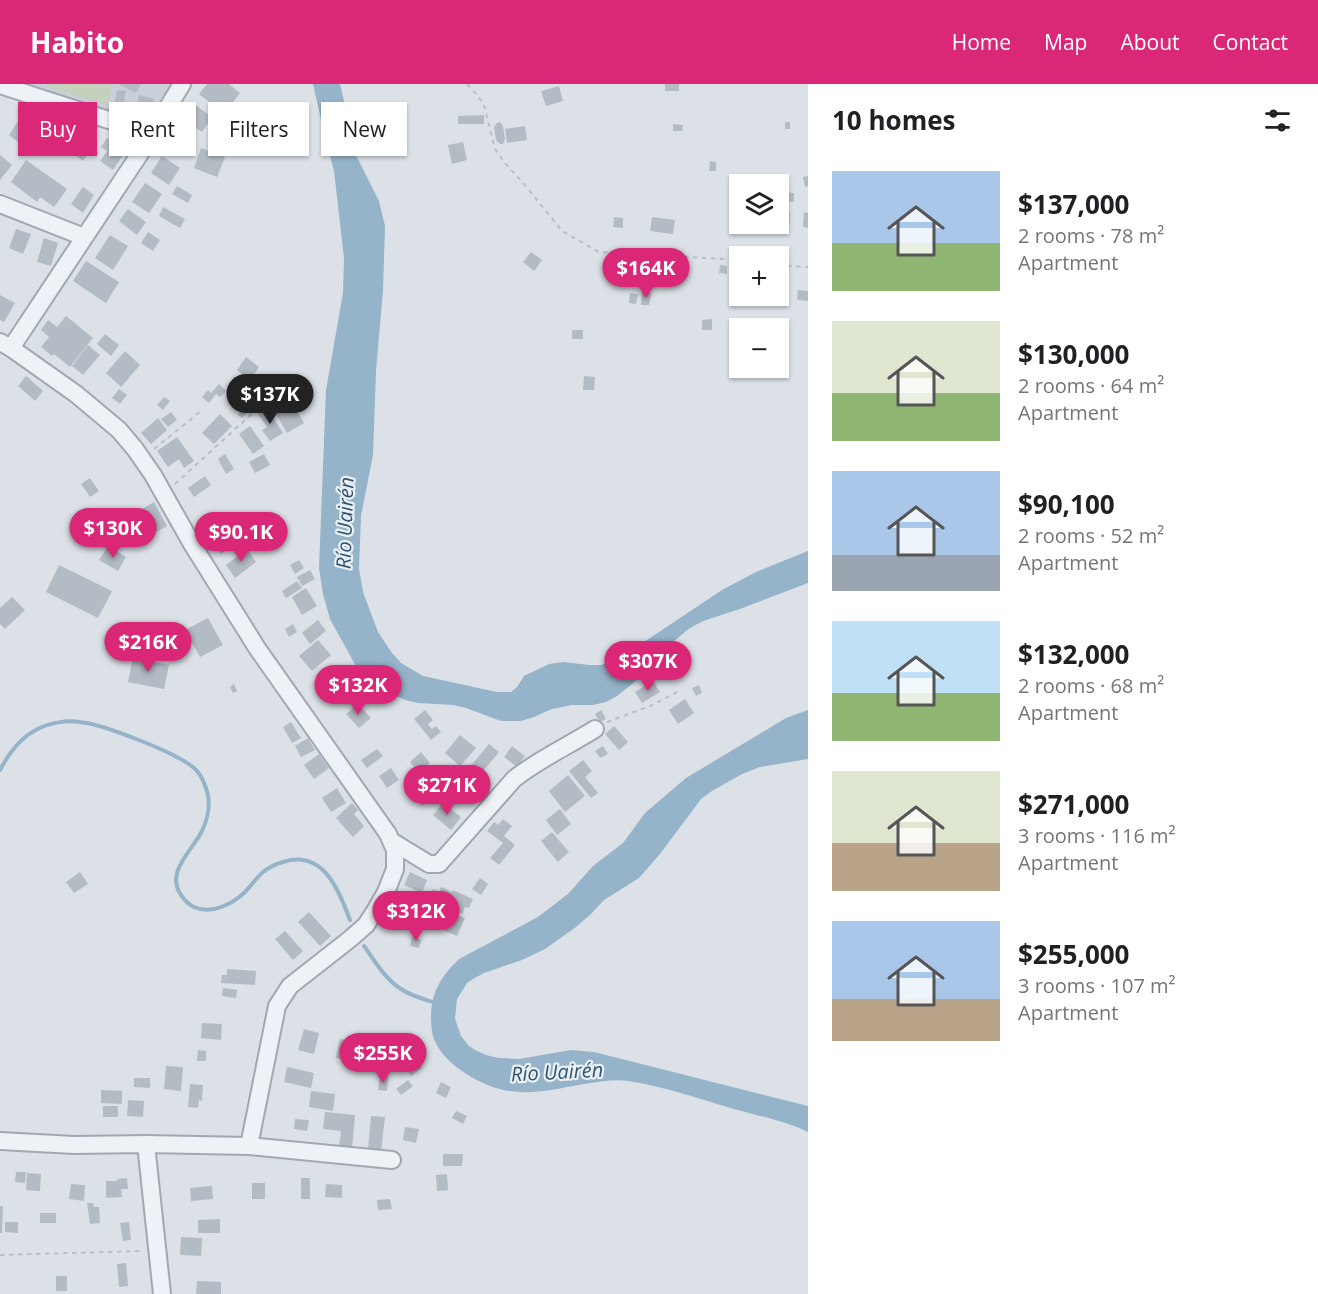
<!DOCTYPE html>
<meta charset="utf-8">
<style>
:root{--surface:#fff;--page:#f2f2f2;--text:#202124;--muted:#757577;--accent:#db2777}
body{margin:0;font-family:"Open Sans",sans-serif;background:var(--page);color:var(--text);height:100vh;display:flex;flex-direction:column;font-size:22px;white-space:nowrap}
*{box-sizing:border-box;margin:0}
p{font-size:20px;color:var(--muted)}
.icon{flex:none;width:33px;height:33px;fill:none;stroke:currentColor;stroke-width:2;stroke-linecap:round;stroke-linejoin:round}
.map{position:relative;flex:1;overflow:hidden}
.details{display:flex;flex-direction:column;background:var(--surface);width:510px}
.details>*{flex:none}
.hud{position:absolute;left:18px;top:18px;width:570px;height:54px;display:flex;gap:12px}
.controls{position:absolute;left:729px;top:90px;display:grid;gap:12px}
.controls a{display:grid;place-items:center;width:60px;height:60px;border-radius:0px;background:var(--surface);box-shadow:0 2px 4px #0004;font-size:30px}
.price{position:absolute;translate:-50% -51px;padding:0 14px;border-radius:21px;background:var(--accent);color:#fff;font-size:20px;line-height:39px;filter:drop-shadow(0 2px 3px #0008)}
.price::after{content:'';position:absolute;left:50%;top:36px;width:18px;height:14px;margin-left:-9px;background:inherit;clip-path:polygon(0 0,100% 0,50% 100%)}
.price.on{background:#222;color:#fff}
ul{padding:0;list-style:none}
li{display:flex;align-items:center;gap:18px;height:150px;padding:0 24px}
li span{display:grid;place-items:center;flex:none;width:168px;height:120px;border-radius:0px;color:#555}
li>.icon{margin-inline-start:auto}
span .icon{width:72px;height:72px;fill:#fffc;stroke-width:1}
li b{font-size:26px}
h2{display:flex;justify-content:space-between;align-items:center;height:72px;padding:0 24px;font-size:26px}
.pill{padding:0 21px;border-radius:0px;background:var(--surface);box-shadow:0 2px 4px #0004;font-size:21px;line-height:54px}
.pill.on{background:var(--accent);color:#fff}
header{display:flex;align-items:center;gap:36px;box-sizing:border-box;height:84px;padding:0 30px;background:var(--accent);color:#fff}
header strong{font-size:28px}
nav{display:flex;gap:33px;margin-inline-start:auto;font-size:21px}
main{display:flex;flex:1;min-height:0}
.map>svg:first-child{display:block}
.built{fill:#cad0d9}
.green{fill:#c4d1bc}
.water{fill:#95b3c9}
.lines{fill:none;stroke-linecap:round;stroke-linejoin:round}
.stream{stroke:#95b3c9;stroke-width:4}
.building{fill:#b3bbc4}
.minor-casing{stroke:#a1a8b1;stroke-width:20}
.path{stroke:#babfc5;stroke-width:2;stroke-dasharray:4.5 4.5;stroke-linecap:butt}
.minor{stroke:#eef1f5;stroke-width:16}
.labels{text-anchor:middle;stroke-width:4.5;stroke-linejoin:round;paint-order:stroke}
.water-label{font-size:20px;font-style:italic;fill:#2e5372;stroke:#ebf0f4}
</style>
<header>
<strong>Habito</strong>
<nav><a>Home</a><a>Map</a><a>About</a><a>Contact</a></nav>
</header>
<main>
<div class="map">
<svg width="808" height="1210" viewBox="0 0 808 1210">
<rect width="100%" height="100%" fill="#dce1e7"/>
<polygon class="built" points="22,0 171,0 147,37"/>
<polygon class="green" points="48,0 113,0 107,21 47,3"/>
<g class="water">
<polygon points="313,0 340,0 357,73 379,117 385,142 383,207 376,287 373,371 361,432 359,485 363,508 378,548 392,569 401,579 423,592 497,608 511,608 517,603 524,592 549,580 563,578 589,581 601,581 626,570 722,506 756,488 808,467 808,499 740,525 703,537 690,544 669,561 652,584 617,612 606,618 593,621 572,621 552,625 534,633 521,637 501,637 466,624 453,621 418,619 405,616 384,606 367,594 357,584 330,535 323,510 319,484 326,306 343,209 344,174 334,87 325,53"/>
<path d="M808,626V675L760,683L742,690L712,707L701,715L660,770L639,794L604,816L591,830L576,843L545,865L522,876L484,889L473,895L467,899L457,915L455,935L461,952L469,962L475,966L486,971L499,974L519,975L571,966L594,968L808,1022V1048C785,1037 759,1032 734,1025C700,1015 665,1003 629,997C614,995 599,998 584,1000C535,1009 506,1017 462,987C449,978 435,964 432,948C428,917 436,897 459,875L538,833L568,810L593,782L623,759L645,729L686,694L786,634Z"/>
</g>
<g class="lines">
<g class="stream">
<path d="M0,686C8,671 20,654 36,646C48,639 66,636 80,638C102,640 184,671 197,687C202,693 206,703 208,711C210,723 207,737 202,747C192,767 165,788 181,811C184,816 190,821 194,823C211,831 232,820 244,809C251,802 256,794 263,788C268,784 276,780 283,778C323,765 339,806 350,836"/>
<path d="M364,862C375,877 385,895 401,905C411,912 424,915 436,919"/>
</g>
</g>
<g class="building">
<polygon points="118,0 141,0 136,9"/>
<polygon points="207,0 229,0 240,9 224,30 199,10"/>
<rect x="665" y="0" width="14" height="7"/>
<polygon points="559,2 563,17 546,22 541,7"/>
<polygon points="117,6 126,7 122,26 113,24"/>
<polygon points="139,11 154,15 151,28 136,24"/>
<polygon points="194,20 212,33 202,48 183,35"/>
<polygon points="230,28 240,34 224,61 214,55"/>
<polygon points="22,31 36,41 22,61 9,51"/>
<polygon points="484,31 484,40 458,40 458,32"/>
<polygon points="49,37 66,50 51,69 35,57"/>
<polygon points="500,38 503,42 505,55 503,60 500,60 496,56 494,43 497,39"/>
<rect x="785" y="38" width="5" height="7"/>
<polygon points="673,40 683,41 682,47 673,47"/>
<polygon points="525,42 527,56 507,59 505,45"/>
<polygon points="177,47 195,59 186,73 168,60"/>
<polygon points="83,49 96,58 83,77 70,67"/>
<polygon points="107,54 126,67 113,86 100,77 107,67 101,63"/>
<polygon points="463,58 467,76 452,80 448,61"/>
<polygon points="201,64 225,73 217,93 194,84"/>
<polygon points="0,71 12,81 0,96"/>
<polygon points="162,72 180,84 169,101 151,89"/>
<polygon points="26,76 67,105 54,123 40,113 37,118 11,98"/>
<polygon points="710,77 716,78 716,87 709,87"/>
<polygon points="808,92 808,102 805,103 803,93"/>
<polygon points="145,99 162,110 149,129 132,118"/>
<polygon points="177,102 192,111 188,119 172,110"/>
<polygon points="83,103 94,111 83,129 71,120"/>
<polygon points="784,108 794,109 794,118 784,117"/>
<polygon points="163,123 185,135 180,144 159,132"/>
<polygon points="128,125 146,138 137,151 119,137"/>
<rect x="778" y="127" width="12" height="14"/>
<polygon points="804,128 808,129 808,144 803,143"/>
<polygon points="614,133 623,134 623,144 613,143"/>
<polygon points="652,133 675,136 673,150 650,147"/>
<polygon points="16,145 31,150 23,170 9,164"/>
<polygon points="148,148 160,156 153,167 141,159"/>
<polygon points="110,151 128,162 113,186 95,174"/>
<polygon points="44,154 58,159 51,182 37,178"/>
<polygon points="531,168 542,176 534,187 523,178"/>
<polygon points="86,177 119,198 106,219 73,197"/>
<polygon points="720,181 727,182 727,190 719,189"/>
<polygon points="798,206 808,207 808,217 797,216"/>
<polygon points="630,209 638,210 636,220 629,219"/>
<polygon points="642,209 651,209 649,221 641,221"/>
<polygon points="733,209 740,209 740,217 732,216"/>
<polygon points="0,211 15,219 4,238 0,236"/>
<polygon points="66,232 93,254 70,283 54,270 52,272 41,263 49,253 41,246 48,236 57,243"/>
<polygon points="712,235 712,246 702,246 702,236"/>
<rect x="572" y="246" width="11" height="9"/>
<polygon points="105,250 119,261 111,272 97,260"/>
<polygon points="88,261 100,271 83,291 72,282"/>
<polygon points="125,267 140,281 121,303 106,289"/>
<polygon points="246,273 259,283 248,299 240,293 242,290 237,286"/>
<polygon points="26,292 43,307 35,317 18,302"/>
<polygon points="584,292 595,293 594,306 583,306"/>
<polygon points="259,294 269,308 258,317 248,303"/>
<polygon points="219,300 226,307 220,313 216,310 209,319 202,313 208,306 211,309"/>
<polygon points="119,305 127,311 120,320 112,314"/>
<polygon points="164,313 170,317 163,326 157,321"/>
<polygon points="293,320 304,339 287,349 276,330"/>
<polygon points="244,322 249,326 242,334 238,331"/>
<polygon points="267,324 283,349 270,357 262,346 267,343 258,330"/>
<polygon points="171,328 177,336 168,343 161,335"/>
<polygon points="220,330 232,342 214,360 202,349"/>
<polygon points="158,334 167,346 151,360 141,349"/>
<polygon points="250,342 264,362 253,370 239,350"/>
<polygon points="177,353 194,377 184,384 179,375 168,383 157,367"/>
<polygon points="225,370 234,385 226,390 218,375"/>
<polygon points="264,370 270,381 255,389 249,378"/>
<polygon points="205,392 211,401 194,413 188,404"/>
<polygon points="90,394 99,407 90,413 81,400"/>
<polygon points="154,418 167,442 150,452 137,428"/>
<polygon points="222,438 227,448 213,456 207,447"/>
<polygon points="228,453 234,460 221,470 215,462"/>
<polygon points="108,462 126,473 118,487 99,476"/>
<polygon points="247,465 256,478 235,494 226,481"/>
<polygon points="299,476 304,484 295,490 290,481"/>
<polygon points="59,481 112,507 98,534 46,508"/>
<polygon points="310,486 315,495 302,502 297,493"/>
<polygon points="297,497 302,504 286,514 282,507"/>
<polygon points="306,504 317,522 302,531 292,513"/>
<polygon points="12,513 25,526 5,545 0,540 0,524"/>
<polygon points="208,534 223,561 200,573 185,546"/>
<polygon points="318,536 326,547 310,560 302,549"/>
<polygon points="293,540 297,548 289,553 285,545"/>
<polygon points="318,556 331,571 312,587 299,572"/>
<polygon points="168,563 174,569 167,575 161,569"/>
<polygon points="133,574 169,581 164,605 128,598"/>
<polygon points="336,582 346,600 336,606 325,588"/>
<polygon points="653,597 660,608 642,619 635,608"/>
<polygon points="234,600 237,607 233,609 230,603"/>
<polygon points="699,601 702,609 696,612 692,604"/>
<polygon points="685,615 694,629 678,640 669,626"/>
<polygon points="358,620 371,634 359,644 346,630"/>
<polygon points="425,626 433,636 428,640 432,645 436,642 441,648 431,656 414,635"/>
<polygon points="601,626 606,635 600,638 595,630"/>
<polygon points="291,638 301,654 292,659 283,643"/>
<polygon points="614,642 628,658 619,666 605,650"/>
<polygon points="460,651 476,664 460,682 445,669"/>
<polygon points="308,654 315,666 301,673 295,662"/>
<polygon points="489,660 499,668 480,691 487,697 469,718 452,704"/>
<polygon points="512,662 525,672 517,683 504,673"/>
<polygon points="603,662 608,670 600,674 595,667"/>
<polygon points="377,665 383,672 367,684 361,676"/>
<polygon points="421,668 430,679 419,689 410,678"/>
<polygon points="319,670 329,684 314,695 304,681"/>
<polygon points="583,676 592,687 585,693 598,709 591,714 569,687"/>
<polygon points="391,684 399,696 387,704 379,692"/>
<polygon points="440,690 448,699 422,722 408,707 421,696 427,702"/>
<polygon points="568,691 585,712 565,728 549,707"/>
<polygon points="337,704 346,719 331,728 322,714"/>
<polygon points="352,719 358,726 354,730 364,742 353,753 336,734"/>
<polygon points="443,719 461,733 451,746 433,731"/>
<polygon points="560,725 571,740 557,751 546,736"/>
<polygon points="503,735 512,742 504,752 515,761 499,781 490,774 503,759 487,747 494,738 498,741"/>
<polygon points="552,748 569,768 558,778 541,757"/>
<polygon points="80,788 88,800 74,809 66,798"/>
<polygon points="410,788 427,796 422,809 404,801"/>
<polygon points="480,794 488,800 481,811 472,805"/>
<polygon points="441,803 452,808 453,806 473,815 469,824 465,823 462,830 428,815 433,805 439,808"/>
<polygon points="437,822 465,834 457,852 436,843 440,832 434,830"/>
<polygon points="309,828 331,852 320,862 298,838"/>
<polygon points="285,847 303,867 293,876 275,855"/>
<polygon points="412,853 421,855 419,864 410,862"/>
<polygon points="227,885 256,887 255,901 221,899 222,891 227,891"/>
<polygon points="223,904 237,906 236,914 222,912"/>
<polygon points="202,939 222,940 221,956 201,954"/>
<polygon points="304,945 319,949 314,970 298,966"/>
<polygon points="340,955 350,957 346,976 336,974"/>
<polygon points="198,966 206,967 206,977 197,977"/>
<polygon points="411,968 422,984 411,992 400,975"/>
<polygon points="351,971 363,974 360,985 348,983"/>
<polygon points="166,982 183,983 181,1007 164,1005"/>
<polygon points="287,983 314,989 311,1004 284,998"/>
<polygon points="380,992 388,993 387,1007 378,1006"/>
<polygon points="134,994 150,994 150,1004 134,1003"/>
<polygon points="408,996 413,1002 401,1011 396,1005"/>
<polygon points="441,998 451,1003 446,1014 436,1009"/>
<polygon points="190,1000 203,1001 202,1017 199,1016 198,1024 188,1023"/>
<polygon points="101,1006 122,1007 122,1020 101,1019"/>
<polygon points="311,1007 335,1010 333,1027 309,1023"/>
<polygon points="128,1016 144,1017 143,1033 127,1032"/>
<rect x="103" y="1022" width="15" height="11"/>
<polygon points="456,1027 467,1032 463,1040 452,1034"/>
<polygon points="325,1028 355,1031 352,1065 339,1063 341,1047 323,1045"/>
<polygon points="371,1032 385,1033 381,1067 368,1066"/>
<polygon points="295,1035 309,1036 307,1047 294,1045"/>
<polygon points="405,1043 419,1045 416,1059 403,1056"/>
<polygon points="443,1070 463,1070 462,1082 443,1082"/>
<polygon points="16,1088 26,1088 25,1099 15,1098"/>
<polygon points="27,1089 41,1090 40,1107 26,1106"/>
<polygon points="447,1090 448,1106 437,1107 436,1091"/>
<polygon points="127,1094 128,1105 121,1105 122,1113 106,1114 106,1097 117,1097 117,1095"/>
<rect x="301" y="1094" width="9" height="21"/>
<rect x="252" y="1099" width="13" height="16"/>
<polygon points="71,1100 85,1101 84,1117 69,1115"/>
<polygon points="326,1100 342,1101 342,1114 325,1113"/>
<polygon points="212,1102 213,1115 191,1117 190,1104"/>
<polygon points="390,1115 392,1125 378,1126 377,1116"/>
<polygon points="87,1119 93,1119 94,1123 99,1123 100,1139 90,1140"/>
<polygon points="0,1122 3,1122 2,1149 0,1149"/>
<rect x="40" y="1129" width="16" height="10"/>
<polygon points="220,1135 220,1149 198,1149 198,1136"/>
<polygon points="5,1138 18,1138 18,1149 5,1148"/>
<polygon points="129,1138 131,1156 123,1157 120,1139"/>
<polygon points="181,1153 202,1154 201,1172 180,1171"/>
<polygon points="126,1179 128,1202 119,1203 117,1180"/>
<rect x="56" y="1192" width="11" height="15"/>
<polygon points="197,1197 221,1198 221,1210 196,1210"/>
</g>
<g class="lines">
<g class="minor-casing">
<g id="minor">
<polyline points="0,1 152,50"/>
<polyline points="0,120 84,153"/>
<polyline points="0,258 11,264 76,310 119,346 135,365 153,391 192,460 257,564 388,750 395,766 395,785 386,808 375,827 366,841 350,855 290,902 277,922 249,1062"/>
<polyline points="11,264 139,71 182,0"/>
<path d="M393,758L429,780H439L514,695C539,675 568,662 595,645"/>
<polyline points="0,1057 74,1061 146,1060 249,1062 392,1076"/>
<polyline points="146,1060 162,1210"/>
</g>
</g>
<g class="path">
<polyline points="467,0 478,12 484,21 495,65 504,78 524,100 562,147 599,168 740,176"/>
<polyline points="778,181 808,183"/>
<polyline points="154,365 201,327"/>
<polyline points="175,400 268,315"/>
<polyline points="607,638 650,622 679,607"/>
<polyline points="0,1171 141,1167"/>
</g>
<use href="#minor" class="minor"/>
</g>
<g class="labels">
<g class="water-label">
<text transform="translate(345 439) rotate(-88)" y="7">Río Uairén</text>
<text transform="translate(557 988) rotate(-3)" y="7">Río Uairén</text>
</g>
</g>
</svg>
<div class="controls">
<a><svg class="icon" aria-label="layers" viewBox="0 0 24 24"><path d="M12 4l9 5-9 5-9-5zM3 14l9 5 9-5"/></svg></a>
<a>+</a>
<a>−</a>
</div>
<b class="price" style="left:646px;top:215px">$164K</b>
<b class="price on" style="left:270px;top:341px">$137K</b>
<b class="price" style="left:113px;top:475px">$130K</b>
<b class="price" style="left:241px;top:479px">$90.1K</b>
<b class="price" style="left:148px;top:589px">$216K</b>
<b class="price" style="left:648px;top:608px">$307K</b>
<b class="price" style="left:358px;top:632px">$132K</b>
<b class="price" style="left:447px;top:732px">$271K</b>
<b class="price" style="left:416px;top:858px">$312K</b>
<b class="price" style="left:383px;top:1000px">$255K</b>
<div class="hud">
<a class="pill on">Buy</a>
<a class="pill">Rent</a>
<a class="pill">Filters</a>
<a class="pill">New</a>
</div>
</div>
<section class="details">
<h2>10 homes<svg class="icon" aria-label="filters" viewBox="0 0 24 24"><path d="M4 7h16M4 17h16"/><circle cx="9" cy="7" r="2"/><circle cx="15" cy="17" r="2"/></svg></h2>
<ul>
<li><span style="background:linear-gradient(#a9c7e8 60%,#8fb573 0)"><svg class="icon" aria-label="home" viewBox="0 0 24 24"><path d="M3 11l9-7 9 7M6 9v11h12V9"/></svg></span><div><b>$137,000</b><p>2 rooms · 78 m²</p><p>Apartment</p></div></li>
<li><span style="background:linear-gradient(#dfe7d0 60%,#8fb573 0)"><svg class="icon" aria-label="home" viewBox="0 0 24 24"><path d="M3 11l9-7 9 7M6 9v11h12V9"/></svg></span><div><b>$130,000</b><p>2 rooms · 64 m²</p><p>Apartment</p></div></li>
<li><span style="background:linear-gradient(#a9c7e8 70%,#9aa5b1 0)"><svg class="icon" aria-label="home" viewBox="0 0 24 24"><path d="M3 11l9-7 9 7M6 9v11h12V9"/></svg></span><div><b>$90,100</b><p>2 rooms · 52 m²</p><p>Apartment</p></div></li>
<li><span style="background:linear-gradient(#bfe0f5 60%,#8fb573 0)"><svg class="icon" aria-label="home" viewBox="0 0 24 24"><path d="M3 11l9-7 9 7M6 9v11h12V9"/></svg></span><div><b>$132,000</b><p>2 rooms · 68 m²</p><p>Apartment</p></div></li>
<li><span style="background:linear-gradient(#dfe7d0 60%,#b9a48a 0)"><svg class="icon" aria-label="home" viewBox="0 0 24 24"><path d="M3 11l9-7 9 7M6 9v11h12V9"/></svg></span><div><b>$271,000</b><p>3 rooms · 116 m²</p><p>Apartment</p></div></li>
<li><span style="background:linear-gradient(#a9c7e8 65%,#b9a48a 0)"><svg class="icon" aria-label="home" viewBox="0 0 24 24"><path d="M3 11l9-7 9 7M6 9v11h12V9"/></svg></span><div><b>$255,000</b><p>3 rooms · 107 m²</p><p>Apartment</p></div></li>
</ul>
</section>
</main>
